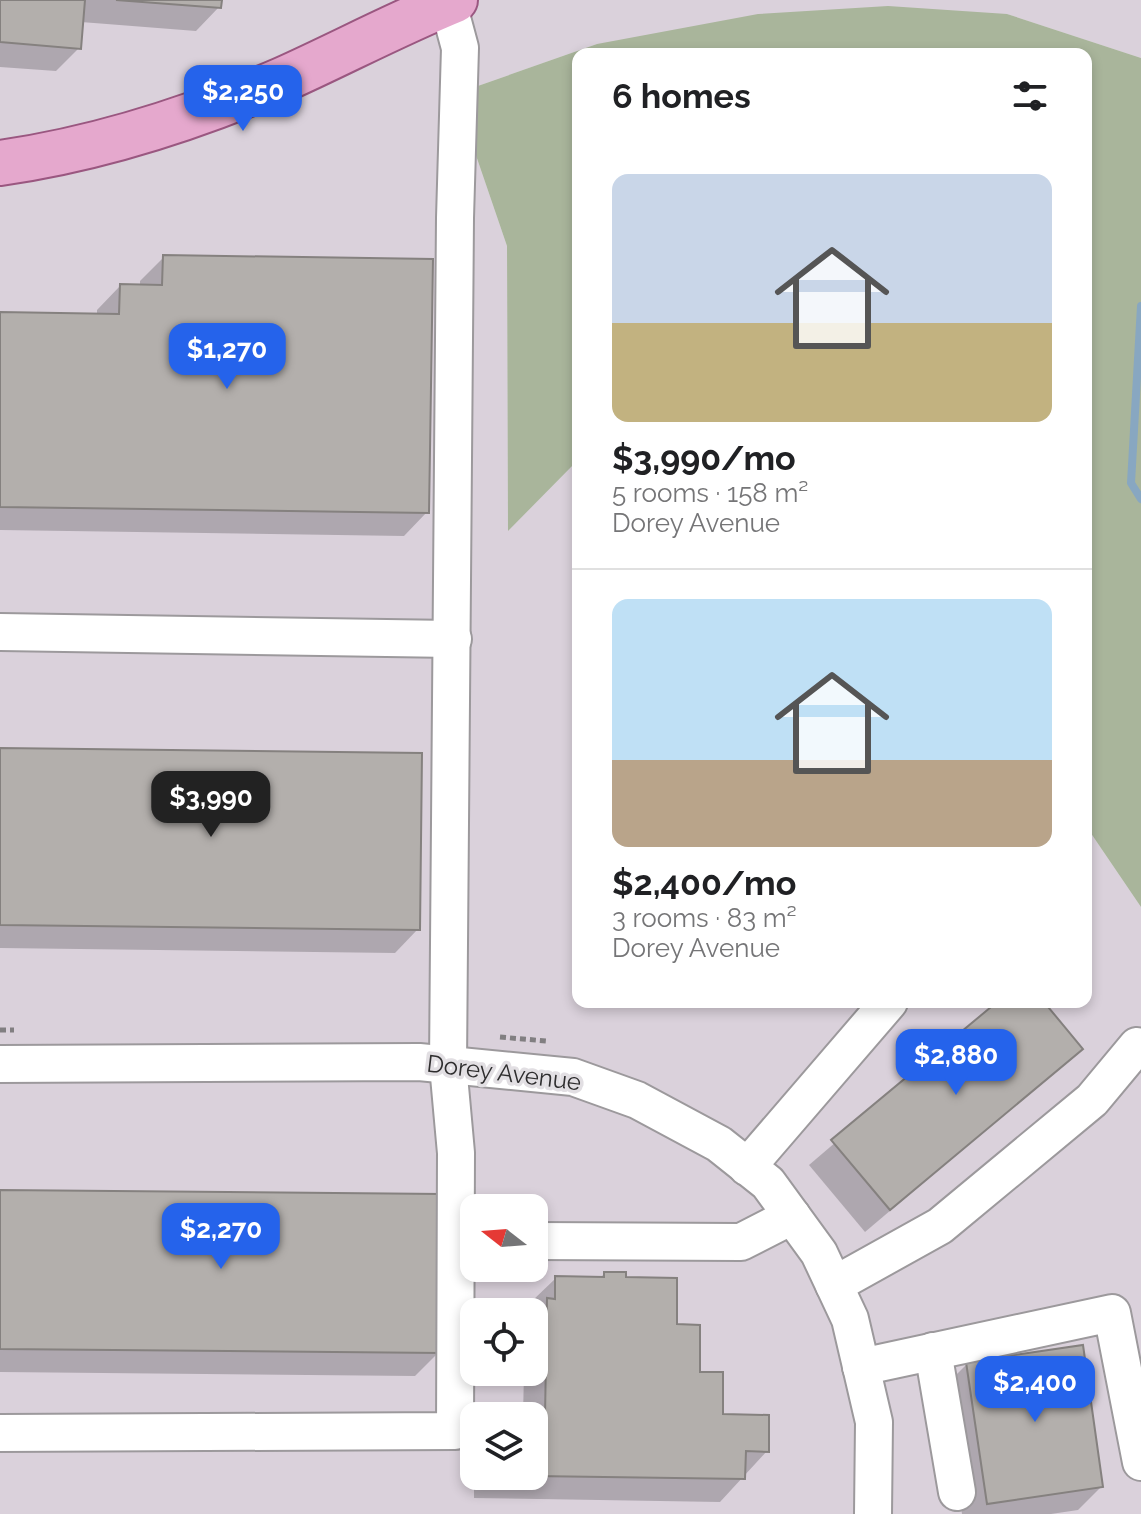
<!DOCTYPE html>
<meta charset="utf-8">
<style>
:root{--surface:#fff;--page:#f2f2f2;--text:#202124;--muted:#757577;--line:#e0e0e0;--accent:#2563eb}
body{margin:0;font-family:Raleway,sans-serif;background:var(--page);color:var(--text);height:100vh;display:flex;flex-direction:column;font-size:30px;white-space:nowrap}
*{box-sizing:border-box;margin:0}
p{font-size:26px;color:var(--muted)}
.icon{flex:none;width:44px;height:44px;fill:none;stroke:currentColor;stroke-width:2;stroke-linecap:round;stroke-linejoin:round}
.map{position:relative;flex:1;overflow:hidden}
.sheet{position:absolute;left:572px;top:48px;width:520px;height:960px;display:flex;flex-direction:column;background:var(--surface);border-radius:16px;box-shadow:0 4px 12px #0003}
.sheet>*{flex:none}
.needle{width:52px;rotate:287deg}
.buttons{position:absolute;left:460px;top:1194px;display:grid;gap:16px}
.buttons a{display:grid;place-items:center;width:88px;height:88px;border-radius:16px;background:var(--surface);box-shadow:0 4px 12px #0003;font-size:40px}
.price{position:absolute;translate:-50% -68px;padding:0 18px;border-radius:16px;background:var(--accent);color:#fff;font-size:26px;line-height:52px;filter:drop-shadow(0 2px 4px #0008)}
.price::after{content:'';position:absolute;left:50%;top:48px;width:24px;height:18px;margin-left:-12px;background:inherit;clip-path:polygon(0 0,100% 0,50% 100%)}
.price.on{background:#222;color:#fff}
ul{padding:0;list-style:none}
li{display:grid;align-content:center;gap:16px;height:424px;padding:0 40px}
li+li{border-top:2px solid var(--line)}
li span{display:grid;place-items:center;height:248px;border-radius:16px;color:#555}
li>.icon{margin-inline-start:auto}
span .icon{width:144px;height:144px;fill:#fffc;stroke-width:1}
li b{font-size:34px}
h2{display:flex;justify-content:space-between;align-items:center;height:96px;padding:0 40px;font-size:34px}
.map>svg:first-child{display:block}
.built{fill:#dad1db;fill-rule:evenodd}
.green{fill:#a9b59b}
.shadow{fill:#0003}
.lines{fill:none;stroke-linecap:round;stroke-linejoin:round}
.stream{stroke:#88a7c1;stroke-width:8}
.building{fill:#b3afac;stroke:#85817f;stroke-width:2}
.minor-casing{stroke:#9c999c;stroke-width:40}
.major-casing{stroke:#9a5780;stroke-width:48}
.path{stroke:#817f81;stroke-width:5;stroke-dasharray:6 4;stroke-linecap:butt}
.minor{stroke:#fff;stroke-width:36}
.major{stroke:#e5a8cd;stroke-width:44}
.labels{text-anchor:middle;stroke-width:7;stroke-linejoin:round;paint-order:stroke}
.street-label{font-size:24px;fill:#2e2d2e;stroke:#e2dfe3}
</style>
<div class="map">
<svg width="1141" height="1514" viewBox="0 0 1141 1514">
<rect width="100%" height="100%" fill="#e2dfe3"/>
<path class="built" d="M0,0H1141V58L1007,14L597,44L455,94L507,246L508,530L578,460V1002H1086V826L1141,907V1514H0ZM474,1208H534V1268H474ZM474,1312H534V1372H474ZM474,1416H534V1476H474Z"/>
<polygon class="green" points="888,6 1007,14 1141,58 1141,907 1086,826 1086,54 578,54 578,460 508,531 507,246 455,94 597,44 758,14"/>
<g class="shadow">
<polygon points="0,0 220,0 219,7 196,31 81,22 79,48 56,71 0,67"/>
<polygon points="164,257 427,512 404,536 0,530 0,314 97,316 97,310 120,286 140,286 140,281"/>
<polygon points="0,750 418,929 395,953 0,948"/>
<polygon points="1000,1002 1042,1002 1081,1049 865,1232 809,1165"/>
<polygon points="0,1192 439,1352 415,1376 0,1372"/>
<polygon points="604,1274 624,1279 675,1326 721,1416 767,1451 720,1502 474,1498 474,1476 534,1476 534,1416 523,1416 524,1372 534,1372 532,1301 556,1278 599,1279"/>
<polygon points="967,1364 1101,1487 1078,1510 1051,1514 962,1514 944,1387"/>
</g>
<g class="lines">
<polyline class="stream" points="1141,306 1131,483 1141,499"/>
</g>
<g class="building">
<polygon points="0,0 85,0 81,49 0,42"/>
<polygon points="116,0 222,0 221,8"/>
<polygon points="163,255 433,259 429,513 0,507 0,312 119,314 120,284 162,285"/>
<polygon points="0,748 422,753 420,930 0,925"/>
<polygon points="997,1002 1044,1002 1083,1049 890,1210 831,1140"/>
<polygon points="0,1190 442,1194 441,1353 0,1349"/>
<polygon points="604,1272 626,1272 626,1277 677,1278 677,1324 700,1325 700,1372 723,1372 723,1414 769,1415 769,1452 746,1451 745,1479 534,1476 534,1417 545,1417 547,1298 555,1299 555,1276 604,1277"/>
<polygon points="1083,1345 1103,1487 987,1504 966,1362"/>
</g>
<g class="lines">
<g class="minor-casing">
<g id="minor">
<polyline points="0,632 453,639"/>
<polyline points="0,1064 419,1062 573,1077 637,1100 719,1144 768,1183 819,1253 850,1319 874,1422 873,1514"/>
<polyline points="747,1167 889,1002"/>
<polyline points="534,1241 741,1242 792,1216"/>
<polyline points="834,1285 940,1226 1092,1100 1137,1046"/>
<polyline points="933,1351 957,1492"/>
<polyline points="861,1367 1112,1313 1141,1462"/>
<polyline points="0,1433 455,1431 456,1153 448,1065 455,218 460,48 448,3"/>
</g>
</g>
<g class="major-casing">
<path id="major" d="M0,163C98,149 191,119 282,80C340,54 396,24 455,0"/>
</g>
<g class="path">
<polyline points="0,1030 14,1030"/>
<polyline points="500,1037 546,1041"/>
</g>
<use href="#minor" class="minor"/>
<use href="#major" class="major"/>
</g>
<g class="labels">
<g class="street-label">
<text transform="translate(504 1073) rotate(7)" y="8">Dorey Avenue</text>
</g>
</g>
</svg>
<div class="buttons">
<a><svg class="needle" viewBox="-14 -14 28 28"><path d="M0-13l5 13h-10z" fill="#e53935"/><path d="M0 13l5-13h-10z" fill="#757577"/></svg></a>
<a><svg class="icon" aria-label="locate" viewBox="0 0 24 24"><circle cx="12" cy="12" r="6"/><path d="M12 2v4M12 18v4M2 12h4M18 12h4"/></svg></a>
<a><svg class="icon" aria-label="layers" viewBox="0 0 24 24"><path d="M12 4l9 5-9 5-9-5zM3 14l9 5 9-5"/></svg></a>
</div>
<b class="price" style="left:243px;top:133px">$2,250</b>
<b class="price" style="left:227px;top:391px">$1,270</b>
<b class="price on" style="left:211px;top:839px">$3,990</b>
<b class="price" style="left:956px;top:1097px">$2,880</b>
<b class="price" style="left:221px;top:1271px">$2,270</b>
<b class="price" style="left:1035px;top:1424px">$2,400</b>
<section class="sheet">
<h2>6 homes<svg class="icon" aria-label="filters" viewBox="0 0 24 24"><path d="M4 7h16M4 17h16"/><circle cx="9" cy="7" r="2"/><circle cx="15" cy="17" r="2"/></svg></h2>
<ul>
<li><span style="background:linear-gradient(#c9d6e8 60%,#c2b280 0)"><svg class="icon" aria-label="home" viewBox="0 0 24 24"><path d="M3 11l9-7 9 7M6 9v11h12V9"/></svg></span><div><b>$3,990/mo</b><p>5 rooms · 158 m²</p><p>Dorey Avenue</p></div></li>
<li><span style="background:linear-gradient(#bfe0f5 65%,#b9a48a 0)"><svg class="icon" aria-label="home" viewBox="0 0 24 24"><path d="M3 11l9-7 9 7M6 9v11h12V9"/></svg></span><div><b>$2,400/mo</b><p>3 rooms · 83 m²</p><p>Dorey Avenue</p></div></li>
</ul>
</section>
</div>
